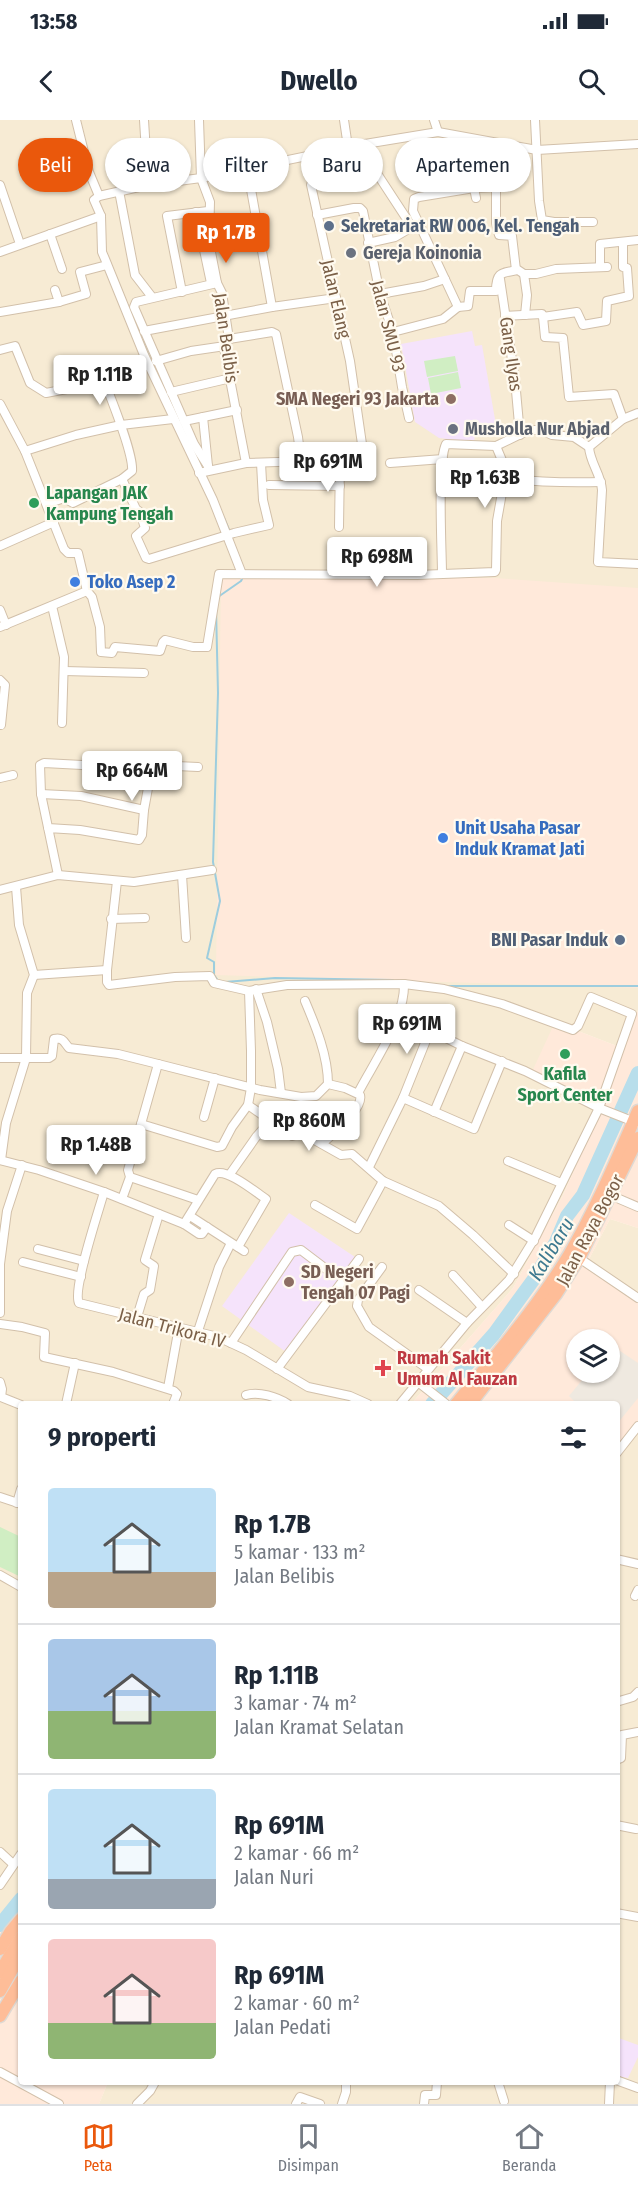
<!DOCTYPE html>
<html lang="id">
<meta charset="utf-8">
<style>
:root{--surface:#fff;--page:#f2f2f3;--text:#1f2937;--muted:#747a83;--line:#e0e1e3;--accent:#ea580c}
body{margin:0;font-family:"Fira Sans Condensed",sans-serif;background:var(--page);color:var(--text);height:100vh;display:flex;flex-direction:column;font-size:22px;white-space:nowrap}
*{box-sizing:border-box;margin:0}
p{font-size:20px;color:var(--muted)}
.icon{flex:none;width:33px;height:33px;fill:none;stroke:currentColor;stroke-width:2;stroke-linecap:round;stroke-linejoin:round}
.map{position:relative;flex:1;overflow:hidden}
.panel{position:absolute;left:18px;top:1281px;width:602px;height:684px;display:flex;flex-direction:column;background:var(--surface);border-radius:6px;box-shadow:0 2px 4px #0004}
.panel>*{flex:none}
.banner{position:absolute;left:18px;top:18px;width:603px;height:54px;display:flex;gap:12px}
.fabs{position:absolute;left:566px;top:1209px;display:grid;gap:12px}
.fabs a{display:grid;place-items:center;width:54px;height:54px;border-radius:50%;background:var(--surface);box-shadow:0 2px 4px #0004;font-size:30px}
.price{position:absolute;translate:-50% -51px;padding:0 14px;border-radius:6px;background:#fff;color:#222;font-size:20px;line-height:39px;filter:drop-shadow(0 2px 3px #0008)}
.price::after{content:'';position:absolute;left:50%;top:36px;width:18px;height:14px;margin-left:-9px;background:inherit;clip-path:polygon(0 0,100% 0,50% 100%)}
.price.selected{background:var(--accent);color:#fff}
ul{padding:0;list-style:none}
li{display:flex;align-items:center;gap:18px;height:150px;padding:0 30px}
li+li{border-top:2px solid var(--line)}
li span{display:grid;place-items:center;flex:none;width:168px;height:120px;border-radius:6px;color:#555}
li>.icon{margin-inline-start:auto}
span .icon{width:72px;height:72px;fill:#fffc;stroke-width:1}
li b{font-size:26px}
h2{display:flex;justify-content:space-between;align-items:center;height:72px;padding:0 30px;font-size:26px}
.chip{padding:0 21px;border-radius:27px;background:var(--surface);box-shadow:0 2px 4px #0004;font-size:21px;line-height:54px}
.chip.selected{background:var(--accent);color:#fff}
.status{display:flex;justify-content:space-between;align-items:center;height:42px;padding:0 30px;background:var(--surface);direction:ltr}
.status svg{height:16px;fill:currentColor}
header{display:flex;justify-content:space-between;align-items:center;height:78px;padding:0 30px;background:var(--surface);font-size:27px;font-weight:700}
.tab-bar{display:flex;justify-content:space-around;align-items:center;height:84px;border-top:2px solid var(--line);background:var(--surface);font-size:16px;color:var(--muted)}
.tab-bar a{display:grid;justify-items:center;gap:3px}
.tab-bar .selected{color:var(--accent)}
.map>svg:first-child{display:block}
.residential{fill:#f7ebd4}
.commercial{fill:#ffe9da;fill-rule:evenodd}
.industrial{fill:#efe9e0}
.education{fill:#f5e3fb}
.green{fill:#d0eec3}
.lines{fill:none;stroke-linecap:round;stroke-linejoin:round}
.stream{stroke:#9dcdde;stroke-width:2}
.river{stroke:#b8deeb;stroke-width:14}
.minor-casing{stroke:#d2c0aa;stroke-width:10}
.highway-casing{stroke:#dfd9d3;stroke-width:15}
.minor{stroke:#fff;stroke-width:8}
.highway{stroke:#febd98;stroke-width:12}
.service-dot{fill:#5c6f8a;stroke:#fffaef;stroke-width:2}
.worship-dot{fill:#6b7280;stroke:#fffaef;stroke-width:2}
.education-dot{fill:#8d6e63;stroke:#fffaef;stroke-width:2}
.leisure-dot{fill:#2e9e5b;stroke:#fffaef;stroke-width:2}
.shop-dot{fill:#3f7fe0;stroke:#fffaef;stroke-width:2}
.health-dot{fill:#e0444e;stroke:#fffaef;stroke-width:2}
.labels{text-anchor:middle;stroke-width:4.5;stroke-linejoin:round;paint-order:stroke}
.service-label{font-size:18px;font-weight:bold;fill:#4e5e75;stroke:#fffaef;text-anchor:start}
.worship-label{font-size:18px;font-weight:bold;fill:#5b616d;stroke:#fffaef;text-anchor:start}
.street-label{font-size:18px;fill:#7b6048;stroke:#fffaef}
.education-label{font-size:18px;font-weight:bold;fill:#785e54;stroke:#fffaef;text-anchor:end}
.leisure-label{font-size:18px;font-weight:bold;fill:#27864d;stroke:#fffaef;text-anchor:start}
.shop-label{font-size:18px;font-weight:bold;fill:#366cbe;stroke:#fffaef;text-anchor:start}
.health-label{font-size:18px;font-weight:bold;fill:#be3a42;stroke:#fffaef;text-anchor:start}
.water-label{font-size:20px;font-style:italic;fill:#3e7a90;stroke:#fffaef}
</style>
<div class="status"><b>13:58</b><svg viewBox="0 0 49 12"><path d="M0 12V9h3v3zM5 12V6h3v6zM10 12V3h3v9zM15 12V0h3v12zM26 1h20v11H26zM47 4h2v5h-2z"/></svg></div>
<header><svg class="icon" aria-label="back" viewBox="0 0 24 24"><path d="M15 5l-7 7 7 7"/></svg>Dwello<svg class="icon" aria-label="search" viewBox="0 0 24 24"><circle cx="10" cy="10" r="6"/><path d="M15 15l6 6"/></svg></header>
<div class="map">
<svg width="638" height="1984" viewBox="0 0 638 1984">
<rect width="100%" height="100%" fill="#fef8e6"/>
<g class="residential">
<polygon points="0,0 638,0 638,890 622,928 555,902 600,990 563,1075 513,1168 411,1284 21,1284 21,1778 0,1806"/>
<polygon points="610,1099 638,1108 638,1176 587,1143"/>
<polygon points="638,1312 638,1984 99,1984 108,1962 616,1962 616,1339"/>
</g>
<g class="commercial">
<polygon points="221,458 494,458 638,468 638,868 216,855"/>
<path d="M638,890V1108L610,1099L587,1143L638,1176V1312L617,1339L616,1284H411L513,1168L563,1075L600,991L530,956L555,902L622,928ZM576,1220H609V1252H576Z"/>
<polygon points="21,1778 21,1962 108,1962 99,1984 0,1984 0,1806"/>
</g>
<polygon class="industrial" points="611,1225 638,1243 638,1278 617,1304 616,1284 577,1284 569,1276 588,1253 609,1252 609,1227"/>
<g class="education">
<polygon points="472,211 475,226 482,225 496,305 476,309 474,322 439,318 415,302 401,224"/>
<polygon points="289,1093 355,1137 286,1232 222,1186"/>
<polygon points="616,1917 638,1925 638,1937 628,1958 617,1956"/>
</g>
<g class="green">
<polygon points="455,236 458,251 427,257 424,241"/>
<polygon points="458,252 461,268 431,274 428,258"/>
<polygon points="0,1407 21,1417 21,1457 0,1447"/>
</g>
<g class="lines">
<g class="stream">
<polyline points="116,157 123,174"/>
<polyline points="140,215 152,243"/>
<polyline points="224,398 230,412"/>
<polyline points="218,477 241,461 243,457"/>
<polyline points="216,488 218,573 213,742 220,781 207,838 214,842 214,855 219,862"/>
<polyline points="225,862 275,858 393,860"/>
<polyline points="446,866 638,866"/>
</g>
<g class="river">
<polyline points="432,1284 494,1214 534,1159 556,1122 567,1096 583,1075 638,953"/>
<polyline points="0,1805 21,1779"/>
</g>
<g class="minor-casing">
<g id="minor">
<polyline points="76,0 89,52 99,76"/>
<polyline points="144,0 148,65"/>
<polyline points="199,0 201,58 210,82 209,122 217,163 222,173 229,219 224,228 246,343"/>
<polyline points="344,0 348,27"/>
<polyline points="434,0 438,12"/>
<polyline points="535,0 539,81 542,100 554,102 593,102"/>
<polyline points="365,24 378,55 412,107 395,117 368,123"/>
<polyline points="500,25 501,67 496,67 496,103 499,115 512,116 516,150"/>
<polyline points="247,47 272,187"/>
<polyline points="0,65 20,124"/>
<polyline points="474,68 496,67"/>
<polyline points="119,71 135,155 152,177"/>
<path d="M476,78L474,68L419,77L414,79L413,91L458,187L468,186L470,171H496C496,152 501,153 518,150L524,154H536L556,149L607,147"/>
<polyline points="196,92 211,163"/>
<polyline points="317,95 354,88 360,88 363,91 380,174 393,212 402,267 409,298"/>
<polyline points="101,96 102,132 105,139 144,235 213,380 242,454"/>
<polyline points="50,114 62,149"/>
<polyline points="0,132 101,96 94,80 99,76 148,65 201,58 365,24 438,12 537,30 638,24"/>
<polyline points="600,147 600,124 638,120"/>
<polyline points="524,154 527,175 525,195"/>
<polyline points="500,159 515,260 520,315"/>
<polyline points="182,172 167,96 208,91"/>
<polyline points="380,174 424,166 445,159"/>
<polyline points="59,182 86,174 80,152 107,145"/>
<polyline points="0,192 59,182 55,170"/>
<polyline points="505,196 542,194 543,197 577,192 583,205 606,201 607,181 629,176 627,148 623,147 623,123"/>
<polyline points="543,197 545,217 563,218 569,277 614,274 623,299"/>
<polyline points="144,211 272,187 336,178"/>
<polyline points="393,212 443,199 458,187"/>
<polyline points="229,219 272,212 276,214 298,317 301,341"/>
<polyline points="0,230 15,226 30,263 46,273 77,267 149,245"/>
<polyline points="156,241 191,231 225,226"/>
<polyline points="171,272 231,258"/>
<polyline points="0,284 25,331 64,429 68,433 78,433 87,471 92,477 100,507 101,532 112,533 115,527 160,531 163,522 165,520 193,527 207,527 219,454 417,455 495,452 496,450 497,401 506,350 496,326"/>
<polyline points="203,297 208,346"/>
<polyline points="184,301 237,290"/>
<path d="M589,327C590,343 601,354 602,370L598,442L638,444"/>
<polyline points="25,331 76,315 121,305 173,299"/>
<polyline points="390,343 443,339"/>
<polyline points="208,346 194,324 134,187 136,182 217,163"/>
<polyline points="199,353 246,343 340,340 355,336 363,331 350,241 311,65 322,32"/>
<path d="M504,358C537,362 569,363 601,362"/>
<polyline points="122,359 136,389 140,392 145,408 136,416 146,438 149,439 234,413 269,405 263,380 261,343"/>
<polyline points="269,365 340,366"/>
<path d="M47,384L64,378L73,383L122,359L132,351C134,334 110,276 103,258"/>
<polyline points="339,407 340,340"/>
<polyline points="0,426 54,402"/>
<path d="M442,454C442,430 437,342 446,324L496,326L529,310H541L552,315L574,317L589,327L623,299L638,293"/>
<polyline points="52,486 64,537 62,603"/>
<polyline points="0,490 6,505"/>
<polyline points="0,507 87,471"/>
<polyline points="64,551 144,553"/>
<polyline points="0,560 5,565 1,605"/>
<polyline points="150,657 152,648 155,645 198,647"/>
<polyline points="0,658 13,655"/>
<polyline points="41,674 81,676 144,690"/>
<polyline points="48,708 80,710 139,720 142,715 144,690 150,657 82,645 44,643 40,645 41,674 58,755"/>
<polyline points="182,755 186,818"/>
<polyline points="117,761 107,850 107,862 109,865 175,857 210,856 214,863 249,871 287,865 404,864 444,869 502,884 573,910 578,906 591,877 632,894 599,988 536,1116 509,1160 467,1203 400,1284"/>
<polyline points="0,770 58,755 134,762 212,750"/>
<polyline points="111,799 145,798"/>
<polyline points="34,855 107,850"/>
<polyline points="256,869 267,902 278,949 281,973"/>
<path d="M305,881C316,907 328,936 328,964"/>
<path d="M0,938H49L52,936L54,919C63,917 64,922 69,928L118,934L158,944L128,1050L130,1057L122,1079"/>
<path d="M158,944L260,970L301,977L316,976L328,964L345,968L360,975C364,989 332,1014 322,1024"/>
<path d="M358,973C374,942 405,899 404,864"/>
<polyline points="403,978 429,913 432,911 462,926 525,951 599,988 637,1003"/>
<polyline points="248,985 292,1016 302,1013 341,1035 352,1034 383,1061 439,1086 473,1115 514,1154"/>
<polyline points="434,992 462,926"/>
<polyline points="204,997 215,958"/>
<polyline points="141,1004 217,1027 222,1026 232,1007 248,985 251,968 251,931 249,871"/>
<path d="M0,1040L39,1050L104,1072L184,1104L215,1054C227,1048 254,1071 266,1079L238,1127"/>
<polyline points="1,1040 6,1003 26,938 27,873 34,855 19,805 16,767"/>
<polyline points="508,1041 561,1063"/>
<polyline points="370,1045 403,978 474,1009 502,941"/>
<polyline points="230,1054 256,1017 270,1001"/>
<polyline points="130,1057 198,1080"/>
<path d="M104,1072C99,1090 72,1170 79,1183L218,1217L246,1230L308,1267L350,1276L368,1284"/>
<polyline points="610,1075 638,1087"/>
<polyline points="315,1085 357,1109 383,1061"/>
<polyline points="190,1096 244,1131"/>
<polyline points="184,1104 199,1114 202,1114 207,1107"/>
<polyline points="509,1105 534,1121"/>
<polyline points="38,1129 84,1141"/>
<polyline points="579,1138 638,1178"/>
<polyline points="23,1142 81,1157"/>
<polyline points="0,1144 7,1091 22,1045"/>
<polyline points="0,1145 0,1193"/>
<polyline points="382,1147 358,1180 357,1186 369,1207 428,1249"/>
<polyline points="453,1155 482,1187"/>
<polyline points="419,1170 467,1203"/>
<polyline points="137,1197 144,1174 150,1170 154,1146 145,1140 159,1094"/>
<polyline points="0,1204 22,1207 45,1213 44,1237 113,1252 174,1271 177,1274 173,1284"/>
<polyline points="198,1211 219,1147 231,1123"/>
<polyline points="231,1223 292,1132 301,1130 326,1149"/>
<polyline points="277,1249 359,1139"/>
<polyline points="0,1262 2,1269 1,1277 21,1285"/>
<polyline points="418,1262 446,1284"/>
<polyline points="168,1268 179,1207"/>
<path d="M246,1275C259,1271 277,1277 288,1284"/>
<polyline points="66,1284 75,1243"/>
<polyline points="616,1334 638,1306"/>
<polyline points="0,1377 21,1384"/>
<polyline points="17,1383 21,1369"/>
<polyline points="616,1439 638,1444"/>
<polyline points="0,1455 21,1467"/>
<polyline points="635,1476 638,1470"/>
<polyline points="616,1582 633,1577 638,1572"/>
<polyline points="616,1640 621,1638 622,1615 638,1612"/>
<polyline points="616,1705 636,1709"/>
<polyline points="0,1732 13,1744"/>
<polyline points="0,1765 21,1734"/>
<polyline points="616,1793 638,1797"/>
<polyline points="0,1952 59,1984"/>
<polyline points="616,1960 638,1968"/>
<polyline points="498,1962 504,1981"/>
<polyline points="137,1984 150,1971 155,1962"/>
<polyline points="296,1984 300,1977 320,1984"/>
<polyline points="342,1984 346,1972 346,1962"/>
<polyline points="424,1984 425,1975 436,1975 437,1962"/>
<polyline points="609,1984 610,1962"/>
</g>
</g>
<g class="highway-casing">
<g id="highway">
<path d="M456,1284C495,1236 537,1188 569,1135C596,1089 617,1039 638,991"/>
<polyline points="470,1284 556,1174 579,1138 638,1018"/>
<polyline points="0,1829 11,1811 21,1799"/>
<polyline points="0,1852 21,1817"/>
<polyline points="0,1871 21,1834"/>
<polyline points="0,1896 21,1861"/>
</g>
</g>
<use href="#minor" class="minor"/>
<use href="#highway" class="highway"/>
</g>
<g class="service-dot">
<circle cx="329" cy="106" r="6"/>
<circle cx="620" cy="820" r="6"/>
</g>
<g class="worship-dot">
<circle cx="351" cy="133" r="6"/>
<circle cx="453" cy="309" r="6"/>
</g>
<g class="education-dot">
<circle cx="451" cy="279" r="6"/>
<circle cx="289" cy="1162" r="6"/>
</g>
<g class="leisure-dot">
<circle cx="34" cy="383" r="6"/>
<circle cx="565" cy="934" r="6"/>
</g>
<g class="shop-dot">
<circle cx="75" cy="462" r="6"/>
<circle cx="443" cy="718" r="6"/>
</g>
<path class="health-dot" d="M380 1239h6v6h6v6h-6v6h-6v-6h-6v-6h6z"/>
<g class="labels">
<g class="service-label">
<text x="341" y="112">Sekretariat RW 006, Kel. Tengah</text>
<text x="608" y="826" text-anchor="end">BNI Pasar Induk</text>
</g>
<g class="worship-label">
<text x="363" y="139">Gereja Koinonia</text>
<text x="465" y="315">Musholla Nur Abjad</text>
</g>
<g class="street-label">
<text transform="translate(336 179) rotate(77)" y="6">Jalan Elang</text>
<text transform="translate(388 206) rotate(76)" y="6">Jalan SMU 93</text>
<text transform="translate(226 218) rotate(82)" y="6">Jalan Belibis</text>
<text transform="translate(511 234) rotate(82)" y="6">Gang Ilyas</text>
<text transform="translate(590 1110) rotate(-62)" y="6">Jalan Raya Bogor</text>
<text transform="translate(172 1208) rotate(15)" y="6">Jalan Trikora IV</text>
</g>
<g class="education-label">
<text x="439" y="285">SMA Negeri 93 Jakarta</text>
<text x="301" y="1158" text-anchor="start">SD Negeri<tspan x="301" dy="21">Tengah 07 Pagi</tspan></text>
</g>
<g class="leisure-label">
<text x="46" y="379">Lapangan JAK<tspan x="46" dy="21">Kampung Tengah</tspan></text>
<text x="565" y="960" text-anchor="middle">Kafila<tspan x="565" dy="21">Sport Center</tspan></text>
</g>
<g class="shop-label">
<text x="87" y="468">Toko Asep 2</text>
<text x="455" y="714">Unit Usaha Pasar<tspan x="455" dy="21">Induk Kramat Jati</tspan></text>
</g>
<g class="health-label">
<text x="397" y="1244">Rumah Sakit<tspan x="397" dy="21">Umum Al Fauzan</tspan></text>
</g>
<g class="water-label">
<text transform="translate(551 1129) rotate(-59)" y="7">Kalibaru</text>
</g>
</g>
</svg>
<div class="fabs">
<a><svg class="icon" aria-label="layers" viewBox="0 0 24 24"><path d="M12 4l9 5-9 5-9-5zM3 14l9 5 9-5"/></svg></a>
</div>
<b class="price selected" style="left:226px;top:144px">Rp 1.7B</b>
<b class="price" style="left:100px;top:286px">Rp 1.11B</b>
<b class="price" style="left:328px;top:373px">Rp 691M</b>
<b class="price" style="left:485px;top:389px">Rp 1.63B</b>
<b class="price" style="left:377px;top:468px">Rp 698M</b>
<b class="price" style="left:132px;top:682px">Rp 664M</b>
<b class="price" style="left:407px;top:935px">Rp 691M</b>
<b class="price" style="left:309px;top:1032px">Rp 860M</b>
<b class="price" style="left:96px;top:1056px">Rp 1.48B</b>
<div class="banner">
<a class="chip selected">Beli</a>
<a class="chip">Sewa</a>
<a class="chip">Filter</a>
<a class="chip">Baru</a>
<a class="chip">Apartemen</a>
</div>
<section class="panel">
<h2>9 properti<svg class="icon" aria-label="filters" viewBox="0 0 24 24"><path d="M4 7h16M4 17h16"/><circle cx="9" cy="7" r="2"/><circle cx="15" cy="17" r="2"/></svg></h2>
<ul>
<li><span style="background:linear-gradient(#bfe0f5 70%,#b9a48a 0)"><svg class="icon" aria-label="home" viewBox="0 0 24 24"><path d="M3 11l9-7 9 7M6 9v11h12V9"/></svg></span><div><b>Rp 1.7B</b><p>5 kamar · 133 m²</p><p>Jalan Belibis</p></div></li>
<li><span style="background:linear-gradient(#a9c7e8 60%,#8fb573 0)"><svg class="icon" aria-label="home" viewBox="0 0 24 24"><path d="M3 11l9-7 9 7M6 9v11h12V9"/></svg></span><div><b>Rp 1.11B</b><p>3 kamar · 74 m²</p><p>Jalan Kramat Selatan</p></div></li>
<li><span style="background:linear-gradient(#bfe0f5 75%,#9aa5b1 0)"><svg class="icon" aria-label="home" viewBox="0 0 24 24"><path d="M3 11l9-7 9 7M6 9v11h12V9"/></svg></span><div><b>Rp 691M</b><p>2 kamar · 66 m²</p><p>Jalan Nuri</p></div></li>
<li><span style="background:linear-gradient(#f6c9c9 70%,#8fb573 0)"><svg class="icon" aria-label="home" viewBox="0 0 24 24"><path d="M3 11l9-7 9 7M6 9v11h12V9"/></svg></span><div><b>Rp 691M</b><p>2 kamar · 60 m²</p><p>Jalan Pedati</p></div></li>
</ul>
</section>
</div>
<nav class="tab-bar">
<a class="selected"><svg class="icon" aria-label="map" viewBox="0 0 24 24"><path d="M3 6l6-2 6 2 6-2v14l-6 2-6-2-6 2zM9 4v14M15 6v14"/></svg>Peta</a>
<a><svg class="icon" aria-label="saved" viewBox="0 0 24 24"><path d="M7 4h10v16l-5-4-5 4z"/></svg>Disimpan</a>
<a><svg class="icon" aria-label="home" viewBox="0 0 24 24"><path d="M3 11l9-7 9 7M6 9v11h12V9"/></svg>Beranda</a>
</nav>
